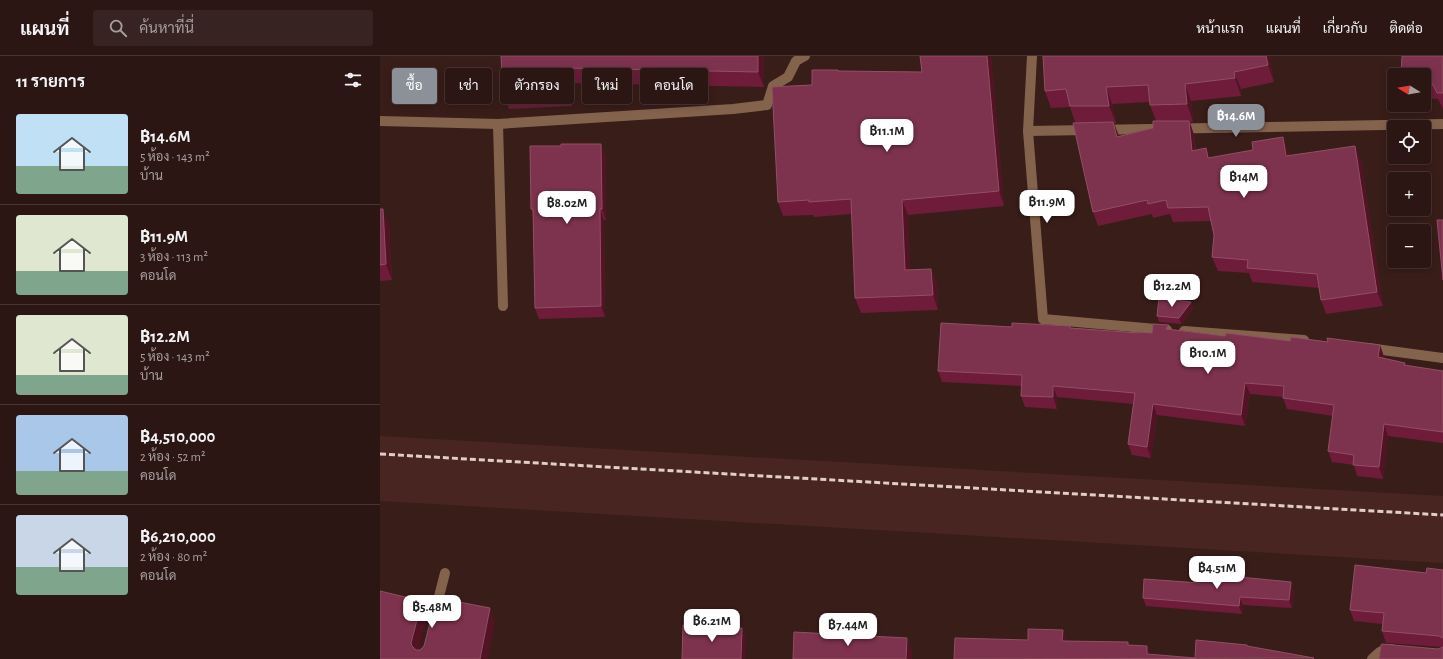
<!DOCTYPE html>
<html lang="th">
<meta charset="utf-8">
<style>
:root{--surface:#2b1613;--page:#372321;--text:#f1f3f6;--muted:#a69fa0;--line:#473533;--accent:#8c9099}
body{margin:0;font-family:"Alegreya Sans",Sarabun,sans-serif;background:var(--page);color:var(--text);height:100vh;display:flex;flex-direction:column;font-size:15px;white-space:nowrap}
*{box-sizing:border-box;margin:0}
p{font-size:13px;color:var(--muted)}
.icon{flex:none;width:22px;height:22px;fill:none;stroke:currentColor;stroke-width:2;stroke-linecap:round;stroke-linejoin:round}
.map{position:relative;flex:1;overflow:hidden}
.sheet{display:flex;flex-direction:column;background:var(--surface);width:380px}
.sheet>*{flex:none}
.guide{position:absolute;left:12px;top:12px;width:380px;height:36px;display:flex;gap:8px}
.needle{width:26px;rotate:281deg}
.tools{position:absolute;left:1007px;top:12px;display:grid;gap:8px}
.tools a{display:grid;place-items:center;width:44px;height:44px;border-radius:4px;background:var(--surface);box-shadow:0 2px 10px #0003,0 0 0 1px var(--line);font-size:20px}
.price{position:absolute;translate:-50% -34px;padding:0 9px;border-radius:8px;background:#fff;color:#222;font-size:13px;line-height:26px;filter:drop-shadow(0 1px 2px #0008)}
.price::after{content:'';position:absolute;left:50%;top:24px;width:12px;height:9px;margin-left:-6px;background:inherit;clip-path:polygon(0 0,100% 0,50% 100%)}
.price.current{background:var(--accent);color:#fff}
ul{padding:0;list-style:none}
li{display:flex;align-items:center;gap:12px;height:100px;padding:0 16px}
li+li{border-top:1px solid var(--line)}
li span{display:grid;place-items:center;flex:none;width:112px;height:80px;border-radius:4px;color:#555}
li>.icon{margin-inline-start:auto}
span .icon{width:48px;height:48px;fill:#fffc;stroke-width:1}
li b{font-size:17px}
h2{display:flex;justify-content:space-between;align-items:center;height:48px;padding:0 16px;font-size:17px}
.tag{padding:0 14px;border-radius:4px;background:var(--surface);box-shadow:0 2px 10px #0003,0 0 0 1px var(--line);font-size:14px;line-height:36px}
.tag.current{background:var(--accent);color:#fff}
header{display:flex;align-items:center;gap:24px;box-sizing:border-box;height:56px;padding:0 20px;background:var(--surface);border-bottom:1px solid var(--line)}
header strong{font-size:19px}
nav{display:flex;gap:22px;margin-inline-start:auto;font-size:14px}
.search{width:280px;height:36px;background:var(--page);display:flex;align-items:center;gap:10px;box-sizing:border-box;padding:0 14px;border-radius:4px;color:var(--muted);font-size:15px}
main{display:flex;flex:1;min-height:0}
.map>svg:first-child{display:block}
.built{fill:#482520}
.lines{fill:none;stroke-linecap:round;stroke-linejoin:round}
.minor{stroke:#84634d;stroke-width:10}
.rail{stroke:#e1cdc9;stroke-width:3;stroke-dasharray:6 3;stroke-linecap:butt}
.wall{fill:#6e1c3a;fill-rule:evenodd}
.shaded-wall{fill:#521325}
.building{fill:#7d324d;stroke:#924f65}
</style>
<header>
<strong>แผนที่</strong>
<div class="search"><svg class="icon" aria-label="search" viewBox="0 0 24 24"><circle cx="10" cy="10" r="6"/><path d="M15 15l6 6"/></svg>ค้นหาที่นี่</div>
<nav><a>หน้าแรก</a><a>แผนที่</a><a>เกี่ยวกับ</a><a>ติดต่อ</a></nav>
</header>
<main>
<section class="sheet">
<h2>11 รายการ<svg class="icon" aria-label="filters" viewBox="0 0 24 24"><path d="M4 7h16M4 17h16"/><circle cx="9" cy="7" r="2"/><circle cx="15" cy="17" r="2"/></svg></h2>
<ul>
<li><span style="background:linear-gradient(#bfe0f5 65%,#7fa58c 0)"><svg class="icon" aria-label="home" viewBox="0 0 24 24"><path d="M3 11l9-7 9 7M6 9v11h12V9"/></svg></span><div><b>฿14.6M</b><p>5 ห้อง · 143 m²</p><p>บ้าน</p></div></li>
<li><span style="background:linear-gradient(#dfe7d0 70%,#7fa58c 0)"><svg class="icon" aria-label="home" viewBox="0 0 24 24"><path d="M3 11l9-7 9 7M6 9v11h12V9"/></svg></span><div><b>฿11.9M</b><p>3 ห้อง · 113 m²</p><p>คอนโด</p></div></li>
<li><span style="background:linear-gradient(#dfe7d0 75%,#7fa58c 0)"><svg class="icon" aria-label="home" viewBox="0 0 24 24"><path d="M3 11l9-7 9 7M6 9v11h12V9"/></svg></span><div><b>฿12.2M</b><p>5 ห้อง · 143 m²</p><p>บ้าน</p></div></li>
<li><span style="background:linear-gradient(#a9c7e8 70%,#7fa58c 0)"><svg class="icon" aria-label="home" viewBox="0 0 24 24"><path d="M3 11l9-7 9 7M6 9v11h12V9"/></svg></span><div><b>฿4,510,000</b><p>2 ห้อง · 52 m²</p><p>คอนโด</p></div></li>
<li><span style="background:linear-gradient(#c9d6e8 65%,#7fa58c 0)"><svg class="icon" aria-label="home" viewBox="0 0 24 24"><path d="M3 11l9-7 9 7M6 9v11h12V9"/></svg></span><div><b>฿6,210,000</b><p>2 ห้อง · 80 m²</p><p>คอนโด</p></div></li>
</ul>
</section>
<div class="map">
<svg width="1063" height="603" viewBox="0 0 1063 603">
<rect width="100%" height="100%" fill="#391d19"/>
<polygon class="built" points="0,380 1063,440 1063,507 0,445"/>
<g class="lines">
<g class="minor">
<polyline points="652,0 648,75 663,263 787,274"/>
<polyline points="0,65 118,68 353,53 387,49 393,30 408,21 416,5 425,0"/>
<polyline points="118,68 123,250"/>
<polyline points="648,75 1063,68"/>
<polyline points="804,275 924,284"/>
<polyline points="988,292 1063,302"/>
<polyline points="54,560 65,517"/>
<path d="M992,603C998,597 1003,592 1011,593"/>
</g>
<polyline class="rail" points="0,398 1063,459"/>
</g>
<g class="wall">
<polygon points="121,0 384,0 384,31 191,27 192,50 129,53 123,37"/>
<polygon points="540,0 611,0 624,150 528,159 530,214 551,213 557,228 558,254 481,257 475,242 472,158 434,161 433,159 403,160 398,146 432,29 458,14 459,15 542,16"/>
<path d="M663,0H889L894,26L861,33V40L811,45L813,66H810L814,79L816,94L826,92L829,102L908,95L909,100L981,104L1003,250L946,258L941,244L939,232L872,226L869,217L838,215L832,201L834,179L831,165L793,166L790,158L773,162L772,158L718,170L713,156L695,66L690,51L671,52L665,35ZM770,46V49L776,65L773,72L739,80L734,67H736L732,48Z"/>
<polygon points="1063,0 1063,53 1058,43 1044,42 1044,19"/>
<polygon points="226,99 226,164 224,164 225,261 159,263 155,252 153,158 151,153"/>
<polygon points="0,153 9,169 12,224 0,225"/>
<polygon points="811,246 813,252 801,268 779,266 777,260"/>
<polygon points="632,271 691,272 759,277 772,277 790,273 845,280 910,285 1000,289 1004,301 1004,303 1025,307 1026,310 1063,315 1063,387 1008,380 1003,423 977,420 974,409 952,406 948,395 953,360 907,353 903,342 903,341 870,338 865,370 777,359 771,402 752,399 748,388 753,348 677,341 677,353 645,351 641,340 641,330 562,326 558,315"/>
<polygon points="1063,514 1063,603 1058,593 1062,591 1006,587 1002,575 1003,568 974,565 970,554 1046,517"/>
<polygon points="850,520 914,534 912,552 863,549 862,558 766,550 763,542"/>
</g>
<g class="shaded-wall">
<polygon points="378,0 384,0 384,31 378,16"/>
<polygon points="607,0 611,0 624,150 619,135"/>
<polygon points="886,0 889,0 894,26 888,9"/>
<polygon points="186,12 191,27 192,50 186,35"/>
<polygon points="854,16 861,33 861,40 855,22"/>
<polygon points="805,28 811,45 813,66 807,48"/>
<polygon points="726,31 732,48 736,67 729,50"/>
<polygon points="809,65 814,79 817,109 812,95"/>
<polygon points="733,66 739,80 742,95 737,81"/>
<polygon points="903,81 908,95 911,114 906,100"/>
<polygon points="221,88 226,99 226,164 222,153"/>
<polygon points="975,90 981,104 1003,250 997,236"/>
<polygon points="522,144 528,159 531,229 525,214"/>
<polygon points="3,153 9,169 12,224 6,208"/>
<polygon points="220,153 224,164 225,261 221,250"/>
<polygon points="551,213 557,228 558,254 553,239"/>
<polygon points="811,246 813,252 801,268 799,262"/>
<polygon points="1000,289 1004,301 1002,312 998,301"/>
<polygon points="865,327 870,338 865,370 861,359"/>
<polygon points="673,330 677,341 677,353 673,341"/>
<polygon points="773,348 777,359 771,402 767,391"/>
<polygon points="1004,368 1008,380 1003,423 999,411"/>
<polygon points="911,526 914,534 912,552 909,544"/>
<polygon points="860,541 863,549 862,558 859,550"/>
<polygon points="42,545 47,560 37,601 32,590 31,587"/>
<polygon points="110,552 115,567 108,603 100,603"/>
<polygon points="362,572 366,583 365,603 361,603"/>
<polygon points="683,574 687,586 682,585"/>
<polygon points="527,582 533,597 532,603 526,603"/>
<polygon points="767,590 772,602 767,598"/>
</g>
<g class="building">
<polygon points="121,0 378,0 378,16 186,12 186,35 123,37"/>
<polygon points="540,0 607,0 619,135 522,144 525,214 551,213 553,239 475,242 471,143 429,146 429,144 398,146 392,31 432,29 432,14 458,14 458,15 542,16"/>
<polygon points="663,0 886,0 888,9 854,16 855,22 805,28 807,48 770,49 768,29 726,31 729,50 690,50 686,33 665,35"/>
<polygon points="1022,0 1063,0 1063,37 1057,37 1052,27 1044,27 1044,19 1021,19"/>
<polygon points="773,65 809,65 812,95 826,92 828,102 873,94 872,86 903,81 906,100 975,90 997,236 941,244 937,218 867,212 868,204 832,201 834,179 828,151 788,152 786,144 768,148 767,144 713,156 693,67 733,66 737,81 773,72"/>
<polygon points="181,88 221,88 222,153 220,153 221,250 155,252 153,153 151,153 150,90 181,90"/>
<polygon points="0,153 3,153 6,208 0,209"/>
<polygon points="1057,164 1063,164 1063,224"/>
<polygon points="779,242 811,246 799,262 777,260"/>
<polygon points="561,267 632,271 632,267 690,270 690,272 759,277 759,276 772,277 773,268 789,269 786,273 845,280 846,277 910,285 911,281 948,286 947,282 1000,289 998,301 1025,307 1024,309 1063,315 1063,376 1004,368 999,411 973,409 974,399 948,395 954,349 903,342 904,330 865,327 861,359 773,348 767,391 748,388 755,337 673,330 673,341 641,340 642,319 558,315"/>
<polygon points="975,509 1046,517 1047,512 1063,514 1063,582 1059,580 1002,575 1004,557 970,554"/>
<polygon points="821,516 849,518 849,520 911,526 909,544 860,541 859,550 763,542 764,523 820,527"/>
<polygon points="0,535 42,545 31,587 32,590 36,594 40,594 44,590 55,548 57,548 58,542 110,552 100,603 0,603"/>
<polygon points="303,569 362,572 361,603 302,603"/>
<polygon points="648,573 683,574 682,585 748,586 748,589 767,590 767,598 815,602 816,584 867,589 867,590 934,602 574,603 575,582 648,584"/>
<polygon points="414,576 527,582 526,603 413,603"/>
<polygon points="1002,588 1058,593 1063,591 1063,603 999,603 1001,589"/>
</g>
</svg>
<div class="tools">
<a><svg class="needle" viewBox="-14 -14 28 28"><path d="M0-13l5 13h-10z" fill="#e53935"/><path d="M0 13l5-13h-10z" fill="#a69fa0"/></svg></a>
<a><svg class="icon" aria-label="locate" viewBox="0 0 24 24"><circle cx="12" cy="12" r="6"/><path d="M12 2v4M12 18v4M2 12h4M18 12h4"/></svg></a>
<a>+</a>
<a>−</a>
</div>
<b class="price current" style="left:856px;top:82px">฿14.6M</b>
<b class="price" style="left:507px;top:97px">฿11.1M</b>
<b class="price" style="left:864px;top:143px">฿14M</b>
<b class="price" style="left:667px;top:168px">฿11.9M</b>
<b class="price" style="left:187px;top:169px">฿8.02M</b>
<b class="price" style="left:792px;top:252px">฿12.2M</b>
<b class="price" style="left:828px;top:319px">฿10.1M</b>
<b class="price" style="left:837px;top:534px">฿4.51M</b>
<b class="price" style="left:52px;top:573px">฿5.48M</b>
<b class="price" style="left:332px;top:587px">฿6.21M</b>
<b class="price" style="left:468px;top:591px">฿7.44M</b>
<div class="guide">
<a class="tag current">ซื้อ</a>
<a class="tag">เช่า</a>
<a class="tag">ตัวกรอง</a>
<a class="tag">ใหม่</a>
<a class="tag">คอนโด</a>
</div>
</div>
</main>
